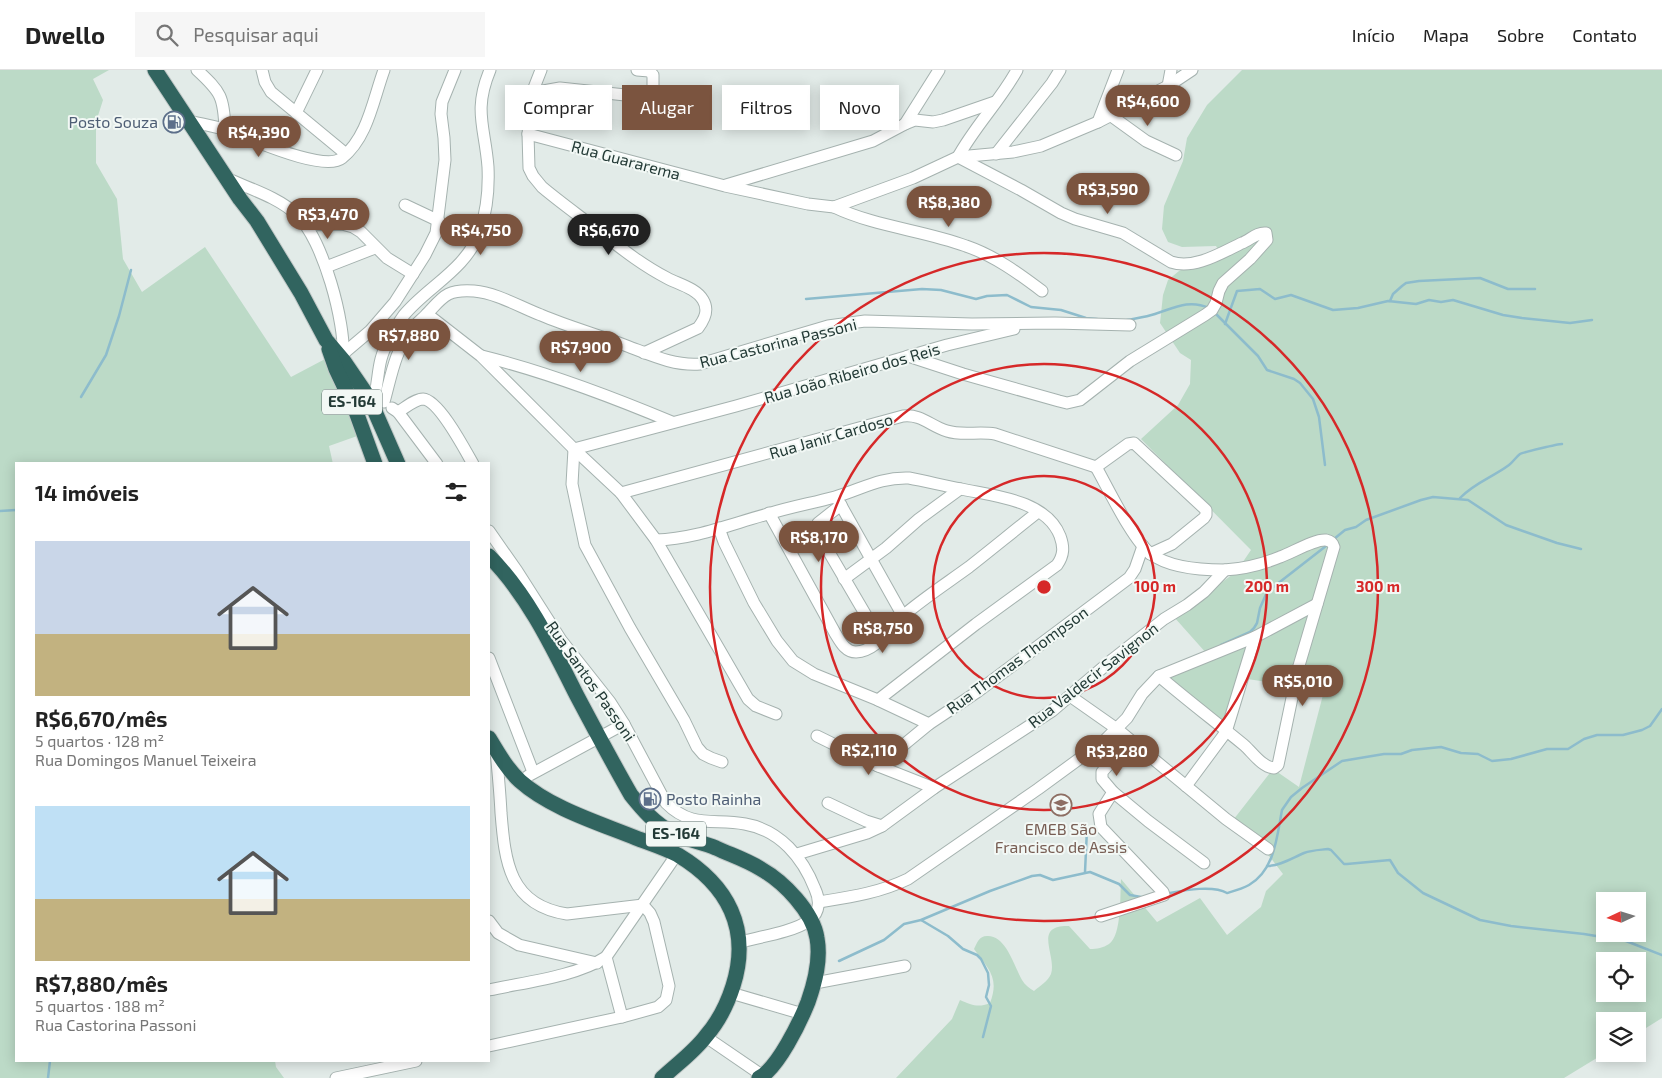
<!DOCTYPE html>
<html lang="pt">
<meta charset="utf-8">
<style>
:root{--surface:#fff;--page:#f6f6f6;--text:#222;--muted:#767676;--line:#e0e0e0;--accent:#7b543f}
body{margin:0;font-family:"Exo 2",sans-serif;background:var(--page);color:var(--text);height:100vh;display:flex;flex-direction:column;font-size:19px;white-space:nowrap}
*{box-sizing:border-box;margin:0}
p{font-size:16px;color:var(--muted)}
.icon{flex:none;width:28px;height:28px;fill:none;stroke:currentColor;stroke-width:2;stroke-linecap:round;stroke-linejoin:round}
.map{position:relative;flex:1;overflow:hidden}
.drawer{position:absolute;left:15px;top:392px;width:475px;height:600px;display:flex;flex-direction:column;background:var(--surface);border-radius:0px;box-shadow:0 2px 12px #0003}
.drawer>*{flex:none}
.guide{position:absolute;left:505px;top:15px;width:475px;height:45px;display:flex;gap:10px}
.needle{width:32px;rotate:266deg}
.controls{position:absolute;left:1596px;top:822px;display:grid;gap:10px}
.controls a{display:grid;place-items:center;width:50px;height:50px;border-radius:0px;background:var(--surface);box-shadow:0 2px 12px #0003;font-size:25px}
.price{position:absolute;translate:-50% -42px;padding:0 11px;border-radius:18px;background:var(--accent);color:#fff;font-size:16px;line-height:32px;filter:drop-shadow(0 1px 2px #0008)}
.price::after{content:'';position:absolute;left:50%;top:30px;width:15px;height:11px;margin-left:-8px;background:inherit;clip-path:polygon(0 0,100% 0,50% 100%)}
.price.active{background:#222;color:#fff}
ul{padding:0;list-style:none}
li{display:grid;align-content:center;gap:10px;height:265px;padding:0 20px}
li span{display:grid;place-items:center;height:155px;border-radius:0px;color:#555}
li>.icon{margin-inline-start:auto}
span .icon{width:90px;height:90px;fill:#fffc;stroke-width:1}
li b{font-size:21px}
h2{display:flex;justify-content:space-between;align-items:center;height:60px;padding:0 20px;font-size:21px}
.pill{padding:0 18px;border-radius:0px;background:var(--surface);box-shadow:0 2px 12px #0003;font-size:18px;line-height:45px}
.pill.active{background:var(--accent);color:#fff}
header{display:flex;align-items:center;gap:30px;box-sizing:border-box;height:70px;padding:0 25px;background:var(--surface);border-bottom:1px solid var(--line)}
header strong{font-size:24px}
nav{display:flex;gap:28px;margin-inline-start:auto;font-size:18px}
.search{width:350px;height:45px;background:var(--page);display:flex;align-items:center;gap:12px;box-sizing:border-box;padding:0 18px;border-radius:0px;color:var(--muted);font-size:19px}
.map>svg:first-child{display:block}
.green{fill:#bcdac7;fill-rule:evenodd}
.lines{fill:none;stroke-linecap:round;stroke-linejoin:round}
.stream{stroke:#8dbccc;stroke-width:2.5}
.minor-casing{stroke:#a5b2af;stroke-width:13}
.highway-casing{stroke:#c1c8c7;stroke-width:17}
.minor{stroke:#fff;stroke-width:11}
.highway{stroke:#31645f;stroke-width:15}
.ring{fill:none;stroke:#d62828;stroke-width:2.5}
.labels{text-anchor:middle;stroke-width:4;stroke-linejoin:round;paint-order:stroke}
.shield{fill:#f2f8f5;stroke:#61736f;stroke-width:1}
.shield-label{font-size:15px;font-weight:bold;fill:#233a36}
.service-label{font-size:16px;fill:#4e5e75;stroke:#f2f8f5;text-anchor:end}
.street-label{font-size:16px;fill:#233a36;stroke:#f2f8f5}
.education-label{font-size:16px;fill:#785e54;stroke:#f2f8f5}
.centre{fill:#d62828;stroke:#f2f8f5;stroke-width:2.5}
.ring-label{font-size:15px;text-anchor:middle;font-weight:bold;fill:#d62828;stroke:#f2f8f5;stroke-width:4;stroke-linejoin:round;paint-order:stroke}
</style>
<header>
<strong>Dwello</strong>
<div class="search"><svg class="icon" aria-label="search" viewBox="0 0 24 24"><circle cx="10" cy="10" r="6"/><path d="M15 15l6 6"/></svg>Pesquisar aqui</div>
<nav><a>Início</a><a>Mapa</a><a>Sobre</a><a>Contato</a></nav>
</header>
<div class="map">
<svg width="1662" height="1008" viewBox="0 0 1662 1008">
<rect width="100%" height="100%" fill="#e2ebe8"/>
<g class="green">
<polygon points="0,0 109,0 93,9 103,30 96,52 96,93 117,129 123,189 142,222 205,177 291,307 327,288 360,365 329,376 333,394 16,394 16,991 275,991 276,997 284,1008 0,1008"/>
<path d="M1242,0H1662V948L1638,963V951H1605V983L1564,1008H896L952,949L960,930C972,935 978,938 990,933C1000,907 988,899 974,879C977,873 979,866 987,866C1006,865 1014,896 1022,910C1025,915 1029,918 1034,921C1040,916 1048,911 1051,904C1057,885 1032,855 1069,856L1090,879C1097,879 1103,878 1109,874C1122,865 1120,824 1121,809L1157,852L1200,828L1227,865L1261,837L1266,821L1283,804L1270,787L1230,754L1273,699L1299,717L1324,621L1241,608L1227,657L1165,606L1207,584L1174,547L1236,502L1251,480L1141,369L1178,335L1190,314L1191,290L1180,283L1160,253L1163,225L1168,210L1179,201L1219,181L1216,176L1182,177L1168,172L1162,159L1164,136L1183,91L1187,68L1207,35ZM1605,831H1638V864H1605ZM1605,891H1638V924H1605Z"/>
</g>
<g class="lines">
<g class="stream">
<polyline points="806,229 922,219 941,220 976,229 987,226 1007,225 1031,237 1061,240 1086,248 1097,249"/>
<polyline points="1390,231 1393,224 1402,216 1406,213 1419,211 1480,208 1508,219 1535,219"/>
<polyline points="1216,244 1258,286 1267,300 1294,309 1300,313 1313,329 1319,347 1325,395"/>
<path d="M1127,250C1137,248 1146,247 1155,244C1174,238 1189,229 1209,238"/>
<polyline points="1225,254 1237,221 1260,219 1275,229 1291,225 1333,240 1358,238 1388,231 1416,234 1429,230 1441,232 1453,230 1503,245 1522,248 1570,253 1592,250"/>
<polyline points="81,327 106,285 119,246 131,200"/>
<path d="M1460,428C1474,413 1493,407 1509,395C1513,392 1516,387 1520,384C1524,382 1558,374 1562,374"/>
<polyline points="0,441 16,440"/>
<polyline points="1334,469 1345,460 1356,457 1366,450 1421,430 1433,427 1468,430 1506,455 1557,473 1581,479"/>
<polyline points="1221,575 1250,562 1254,558 1257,553 1260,538 1267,522 1326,476"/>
<path d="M1267,796C1280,796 1292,788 1304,783C1312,780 1320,780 1328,779L1331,780L1344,794H1347L1390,790L1398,803L1423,823L1480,850L1511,856L1584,864L1626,871L1662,885"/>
<polyline points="1085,802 1087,759"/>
<path d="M1170,823C1186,820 1213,815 1227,823C1234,821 1242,819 1249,815C1275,800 1277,766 1282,740L1291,727L1302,718L1342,691L1384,684H1401L1412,680L1441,677L1461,683L1478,684L1492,691L1511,689L1547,679H1568L1584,669L1597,665H1623L1642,660L1650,656L1662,639"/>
<polyline points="921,850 948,866 963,879 977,885 981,889 988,903 989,915 986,927 991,936 983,967"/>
<polyline points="839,891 884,870 904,854 921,850 990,821 1032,806 1040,805 1053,810 1090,802 1119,814 1130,825 1141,827"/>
<polyline points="48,1008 50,991"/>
</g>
<g class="minor-casing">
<g id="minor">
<path d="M197,0C221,22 224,27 225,60"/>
<polyline points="262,0 265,12 271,22 346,84"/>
<path d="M541,0L532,23L528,64L529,98L533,106L542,117C561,133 581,147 600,162C622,179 642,195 667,208C678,214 696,218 703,230C709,240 705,249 698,258L644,283"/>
<polyline points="637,0 649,1 653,5 653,28"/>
<polyline points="1168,16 1171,0"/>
<polyline points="532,23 560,18 653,28 692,30"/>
<polyline points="296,43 317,0"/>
<polyline points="1110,45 1146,71 1176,85"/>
<path d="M189,51C201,54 214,56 226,60C247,67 324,103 342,88C368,67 373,30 384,0"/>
<polyline points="1098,52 1118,0"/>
<polyline points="905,54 939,0"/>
<polyline points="528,64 725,116 808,134 834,137 913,108 958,87 1013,82 1041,76 1098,52 1168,16 1192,0"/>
<polyline points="996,84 1052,13 1060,0"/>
<path d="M226,108C250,119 278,127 297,145C323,169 346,254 343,288"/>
<polyline points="726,115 873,71 905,54 915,50 933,52 943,50 995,32"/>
<polyline points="405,135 439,151"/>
<path d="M834,137C876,157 923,160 966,176C995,186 1018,203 1042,221"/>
<polyline points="307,155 342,154 353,157 361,162 387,188 413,204"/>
<polyline points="326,197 375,178"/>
<polyline points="427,244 481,286 574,379 621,423 656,470 748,629 756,636 776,644"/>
<polyline points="344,283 370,261 395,232 425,185 436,163 445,90 444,68 441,44 442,32 455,0"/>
<path d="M482,286C547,302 610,326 672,352"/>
<path d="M908,286L963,304L1059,331L1067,333L1080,330L1130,291L1205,245L1212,240L1216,233L1219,221L1223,213L1250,189L1267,170L1266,163C1257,162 1250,170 1242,173C1221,183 1194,200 1171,192L1123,163L1075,149L1061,143L1021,120L958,87C975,56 1000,31 1017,0"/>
<path d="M384,332C391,307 395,280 412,259C416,254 421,250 426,245C443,227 446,219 474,221C497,223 520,237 541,245C569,257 599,265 627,276C651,285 674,296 700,294L828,256L865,251L972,254L1055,253L1130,255"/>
<path d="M372,334C378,319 377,304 381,289C385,274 395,258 404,245C428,216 466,200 480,161C487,140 489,119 488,97C485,57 473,41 490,0"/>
<polyline points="392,338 398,342 437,394"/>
<path d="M398,342C405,338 415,329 423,329C439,330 465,380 473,394"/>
<polyline points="574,379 736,336 947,275 1014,259"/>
<polyline points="574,379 572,414 585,475 630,558 684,650 697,677 703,684 711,688 722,692"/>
<path d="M1096,397C1108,418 1133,471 1151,484C1170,498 1201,500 1224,500C1243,499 1263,494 1280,487C1292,483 1314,469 1326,470C1331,471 1333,473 1334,477L1298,599L1278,695L1274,698C1262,697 1253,683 1244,675C1216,652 1187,630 1159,606"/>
<polyline points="1096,397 1128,374 1134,373 1206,440 1206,445 1204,448 1172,474 1150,484"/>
<path d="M621,423L903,346C922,344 930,356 947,361C962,366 979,361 995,364L1096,397"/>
<polyline points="838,430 903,546"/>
<polyline points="841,435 818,453 816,460 874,559"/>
<path d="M769,443L835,563C840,571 845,582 856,582C877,581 890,557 904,545C924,528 947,513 969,497C992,479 1015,460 1038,442"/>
<polyline points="719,458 724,472 754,533 777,571 793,591 814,604 878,630 929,654"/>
<path d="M489,461L517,501L561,570L610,632L624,654L666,733C692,759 714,748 745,754C780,760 803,788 815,819C820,830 820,842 810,850C794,862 759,867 740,872"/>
<path d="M656,470C694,469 731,454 768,444C790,437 813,433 835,427C862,419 880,407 909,408C926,411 944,416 961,419C994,426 1046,430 1060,466C1064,477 1064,485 1057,495L976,554L878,630"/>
<polyline points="844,509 886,478 919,449 960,419"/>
<polyline points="489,588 533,702"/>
<polyline points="1070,626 1117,659 1226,749 1268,779"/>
<polyline points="817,666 878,696 934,718"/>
<polyline points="878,696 929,654 977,622 1129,508 1135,499 1143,476"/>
<polyline points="528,706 624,654"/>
<polyline points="1186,716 1226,662 1255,567"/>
<polyline points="1113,722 1148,751 1204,793"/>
<polyline points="828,733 866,751 882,756"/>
<polyline points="797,784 867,763 882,756 934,718 1052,641 1113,589 1164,549 1187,535 1204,522 1225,500"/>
<path d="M819,832C850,827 879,823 908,809L1038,719L1105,670L1127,648L1142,624L1159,606L1255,567L1317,534"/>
<polyline points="1101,846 1164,825 1163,822 1101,757 1099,744 1113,722 1102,709 1102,702 1130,671"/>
<polyline points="489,851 498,863 519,875 597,893"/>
<polyline points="606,887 622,947"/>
<polyline points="815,913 905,896"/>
<path d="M489,920C525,912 575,907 606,887L677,784"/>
<polyline points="731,923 803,944"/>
<polyline points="706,967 763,1006"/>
<path d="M489,976L622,947L658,937L666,930L669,916L654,852L650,843L643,835L567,844C509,835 505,792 501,743C500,722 498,702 496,681"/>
<polyline points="336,1008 416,991"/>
</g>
</g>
<g class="highway-casing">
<g id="highway">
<polyline points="155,0 240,129 257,151 301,223 326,270 343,290 369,328 398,394"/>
<polyline points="329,279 336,299 355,339 375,394"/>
<path d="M489,486C527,524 552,576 576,624C594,658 612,692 631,725C643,740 655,754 673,763C687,770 702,772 716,778C731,785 747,790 761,799C784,812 813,842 817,868C821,890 815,912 808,932C800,952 778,998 759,1008"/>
<path d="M489,668C498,683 507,699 520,711C550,738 599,753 636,768C649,773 665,778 678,785C728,815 751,859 733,916C727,935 719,951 706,966C694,982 677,994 662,1008"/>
</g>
</g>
<use href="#minor" class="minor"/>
<use href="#highway" class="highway"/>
</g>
<g class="ring">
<circle cx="1044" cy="517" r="111"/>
<circle cx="1044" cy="517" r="223"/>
<circle cx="1044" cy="517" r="334"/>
</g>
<defs>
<g id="fuel-ring" transform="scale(1.125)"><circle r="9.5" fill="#f2f8f5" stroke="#5c6f8a" stroke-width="1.5"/><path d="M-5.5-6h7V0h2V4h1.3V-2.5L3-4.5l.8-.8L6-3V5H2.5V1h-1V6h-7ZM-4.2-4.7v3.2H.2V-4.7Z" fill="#5c6f8a"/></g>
<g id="school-ring" transform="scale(1.125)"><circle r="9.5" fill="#f2f8f5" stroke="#8d6e63" stroke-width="1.5"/><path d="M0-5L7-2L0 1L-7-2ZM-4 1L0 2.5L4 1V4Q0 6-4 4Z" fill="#8d6e63"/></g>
</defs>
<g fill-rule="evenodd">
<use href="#fuel-ring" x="174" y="52"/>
<use href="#fuel-ring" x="650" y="729"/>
<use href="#school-ring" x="1061" y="735"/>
</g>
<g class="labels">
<g class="shield">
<rect x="322" y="319.5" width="60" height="25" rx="4"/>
<rect x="646" y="751.5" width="60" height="25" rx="4"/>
</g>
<g class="shield-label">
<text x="352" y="337">ES-164</text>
<text x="676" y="769">ES-164</text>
</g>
<g class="service-label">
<text x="158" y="58">Posto Souza</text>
<text x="666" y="735" text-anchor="start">Posto Rainha</text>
</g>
<g class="street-label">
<text transform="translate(626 90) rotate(15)" y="6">Rua Guararema</text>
<text transform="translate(778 273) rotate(-14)" y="6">Rua Castorina Passoni</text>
<text transform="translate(852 303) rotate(-16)" y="6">Rua João Ribeiro dos Reis</text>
<text transform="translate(831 366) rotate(-16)" y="6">Rua Janir Cardoso</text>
<text transform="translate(1017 590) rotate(-36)" y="6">Rua Thomas Thompson</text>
<text transform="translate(1093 605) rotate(-38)" y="6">Rua Valdecir Savignon</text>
<text transform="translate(591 611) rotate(55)" y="6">Rua Santos Passoni</text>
</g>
<g class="education-label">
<text x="1061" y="765">EMEB São<tspan x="1061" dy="18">Francisco de Assis</tspan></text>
</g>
</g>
<circle cx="1044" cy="517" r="8" class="centre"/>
<g class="ring-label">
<text x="1155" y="522">100 m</text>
<text x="1267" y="522">200 m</text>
<text x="1378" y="522">300 m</text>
</g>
</svg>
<div class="controls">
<a><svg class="needle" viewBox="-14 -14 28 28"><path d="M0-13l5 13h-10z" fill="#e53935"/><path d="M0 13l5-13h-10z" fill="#767676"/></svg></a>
<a><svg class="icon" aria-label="locate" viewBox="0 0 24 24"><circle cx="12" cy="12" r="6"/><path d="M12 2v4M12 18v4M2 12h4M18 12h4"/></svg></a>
<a><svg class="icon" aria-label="layers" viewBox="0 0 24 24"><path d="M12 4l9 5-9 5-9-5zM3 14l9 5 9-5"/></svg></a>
</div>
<b class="price" style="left:1148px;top:57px">R$4,600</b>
<b class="price" style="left:259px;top:88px">R$4,390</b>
<b class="price" style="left:1108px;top:145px">R$3,590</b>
<b class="price" style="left:949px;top:158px">R$8,380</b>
<b class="price" style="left:328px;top:170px">R$3,470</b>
<b class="price" style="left:481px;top:186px">R$4,750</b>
<b class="price active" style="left:609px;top:186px">R$6,670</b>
<b class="price" style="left:409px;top:291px">R$7,880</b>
<b class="price" style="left:581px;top:303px">R$7,900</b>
<b class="price" style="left:819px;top:493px">R$8,170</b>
<b class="price" style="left:883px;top:584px">R$8,750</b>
<b class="price" style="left:1303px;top:637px">R$5,010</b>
<b class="price" style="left:869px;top:706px">R$2,110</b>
<b class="price" style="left:1117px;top:707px">R$3,280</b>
<div class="guide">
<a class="pill">Comprar</a>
<a class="pill active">Alugar</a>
<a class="pill">Filtros</a>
<a class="pill">Novo</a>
</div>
<section class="drawer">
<h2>14 imóveis<svg class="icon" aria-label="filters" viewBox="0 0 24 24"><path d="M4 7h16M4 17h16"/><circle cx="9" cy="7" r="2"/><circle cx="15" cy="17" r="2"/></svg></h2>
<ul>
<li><span style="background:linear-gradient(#c9d6e8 60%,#c2b280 0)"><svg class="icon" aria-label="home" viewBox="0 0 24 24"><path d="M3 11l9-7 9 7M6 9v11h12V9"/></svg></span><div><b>R$6,670/mês</b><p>5 quartos · 128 m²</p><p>Rua Domingos Manuel Teixeira</p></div></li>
<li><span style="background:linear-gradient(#bfe0f5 60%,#c2b280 0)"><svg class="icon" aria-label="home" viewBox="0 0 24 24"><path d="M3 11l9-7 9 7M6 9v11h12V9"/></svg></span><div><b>R$7,880/mês</b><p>5 quartos · 188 m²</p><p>Rua Castorina Passoni</p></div></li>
</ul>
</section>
</div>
